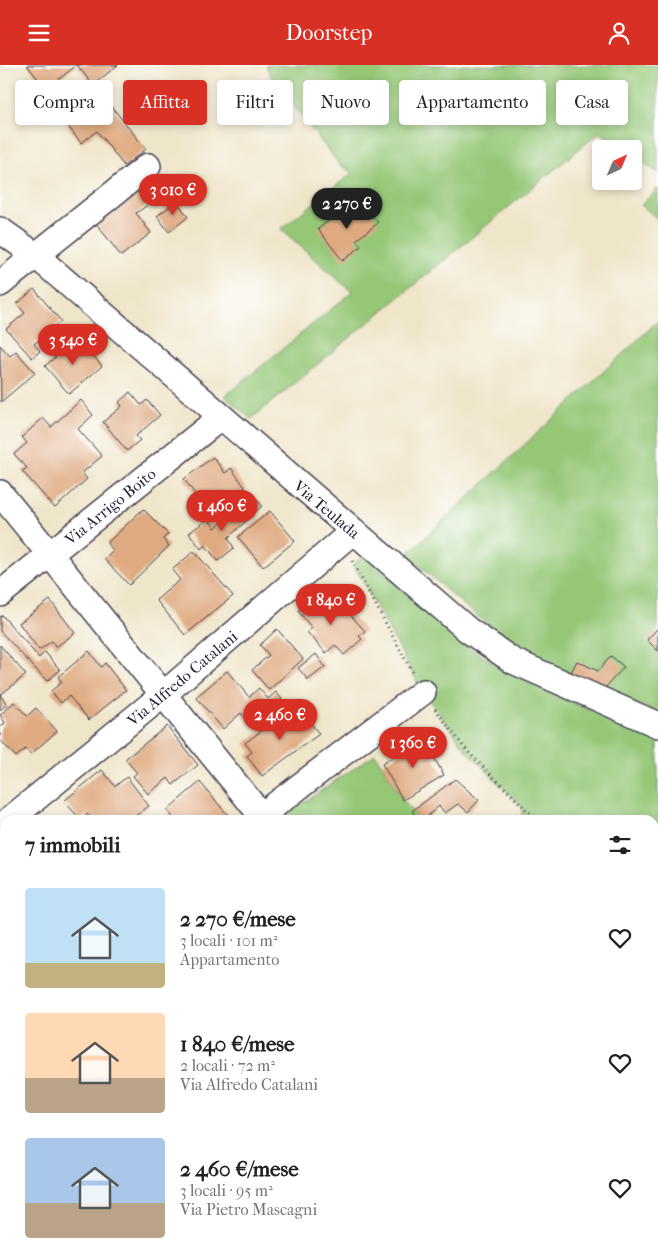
<!DOCTYPE html>
<html lang="it">
<meta charset="utf-8">
<style>
:root{--surface:#fff;--page:#f2f2f2;--text:#202124;--muted:#757577;--accent:#d93025}
body{margin:0;font-family:"IM FELL French Canon",serif;background:var(--page);color:var(--text);height:100vh;display:flex;flex-direction:column;font-size:19px;white-space:nowrap}
*{box-sizing:border-box;margin:0}
p{font-size:16px;color:var(--muted)}
.icon{flex:none;width:28px;height:28px;fill:none;stroke:currentColor;stroke-width:2;stroke-linecap:round;stroke-linejoin:round}
.map{position:relative;flex:1;overflow:hidden}
.details{position:absolute;left:0px;top:750px;width:659px;height:445px;display:flex;flex-direction:column;background:var(--surface);border-radius:15px 15px 0 0;box-shadow:0 2px 8px #0003}
.details>*{flex:none}
.banner{position:absolute;left:15px;top:15px;width:629px;height:45px;display:flex;gap:10px}
.needle{width:32px;rotate:44deg}
.buttons{position:absolute;left:592px;top:75px;display:grid;gap:10px}
.buttons a{display:grid;place-items:center;width:50px;height:50px;border-radius:5px;background:var(--surface);box-shadow:0 2px 8px #0003;font-size:25px}
.price{position:absolute;translate:-50% -42px;padding:0 11px;border-radius:18px;background:var(--accent);color:#fff;font-size:16px;line-height:32px;filter:drop-shadow(0 1px 2px #0008)}
.price::after{content:'';position:absolute;left:50%;top:30px;width:15px;height:11px;margin-left:-8px;background:inherit;clip-path:polygon(0 0,100% 0,50% 100%)}
.price.current{background:#222;color:#fff}
ul{padding:0;list-style:none}
li{display:flex;align-items:center;gap:15px;height:125px;padding:0 25px}
li span{display:grid;place-items:center;flex:none;width:140px;height:100px;border-radius:5px;color:#555}
li>.icon{margin-inline-start:auto}
span .icon{width:60px;height:60px;fill:#fffc;stroke-width:1}
li b{font-size:21px}
h2{display:flex;justify-content:space-between;align-items:center;height:60px;padding:0 25px;font-size:21px}
.chip{padding:0 18px;border-radius:5px;background:var(--surface);box-shadow:0 2px 8px #0003;font-size:18px;line-height:45px}
.chip.current{background:var(--accent);color:#fff}
header{display:flex;justify-content:space-between;align-items:center;height:65px;padding:0 25px;background:var(--accent);color:#fff;font-size:22px;font-weight:600}
.map>svg:first-child{display:block}
.green{fill:#95c777;stroke:#5c7459}
.building{fill:#dfaa81}
.lines{fill:none;stroke-linecap:round;stroke-linejoin:round}
.minor-casing{stroke:#413f50;stroke-width:28}
.path{stroke:#413f50;stroke-width:3;stroke-dasharray:1 4;stroke-linecap:butt}
.minor{stroke:#fff;stroke-width:25}
.labels{text-anchor:middle;stroke-width:4;stroke-linejoin:round;paint-order:stroke}
.street-label{font-size:16px;fill:#22223b;stroke:#fff}
</style>
<header><svg class="icon" aria-label="menu" viewBox="0 0 24 24"><path d="M4 6h16M4 12h16M4 18h16"/></svg>Doorstep<svg class="icon" aria-label="person" viewBox="0 0 24 24"><circle cx="12" cy="8" r="4"/><path d="M4 21q1-7 8-7t8 7"/></svg></header>
<div class="map">
<svg width="658" height="1195" viewBox="0 0 658 1195">
<rect width="100%" height="100%" fill="#fff"/>
<filter id="ink" filterUnits="userSpaceOnUse"><feTurbulence type="fractalNoise" baseFrequency=".02" numOctaves="2"/><feDisplacementMap in="SourceGraphic" scale="10" xChannelSelector="R" yChannelSelector="G"/><feConvolveMatrix kernelMatrix="1 2 1 2 8 2 1 2 1" color-interpolation-filters="sRGB"/></filter>
<filter id="wash" filterUnits="userSpaceOnUse"><feTurbulence type="fractalNoise" baseFrequency=".0096" numOctaves="4" result="noise"/><feDisplacementMap in="SourceGraphic" scale="20" xChannelSelector="R" yChannelSelector="G"/><feGaussianBlur stdDeviation="1.12" result="paint"/><feColorMatrix in="noise" values="0 0 0 0 0 0 0 0 0 0 0 0 0 0 0 0 0 1.4 0 .05"/><feComposite in="paint" operator="in"/></filter>
<g filter="url(#wash)">
<rect width="100%" height="100%" fill="#efe5c9"/>
<g class="green">
<polygon points="266,0 658,0 658,108 634,91 634,84 624,84 600,67 251,354 225,331 352,227 281,164 352,108 338,98 270,10"/>
<polygon points="658,123 658,154 641,140"/>
<path d="M658,256V647C629,636 597,626 569,611C509,580 456,536 407,489Z"/>
<path d="M366,489C399,521 432,557 470,583C528,622 594,646 658,674V1195H352L354,1190H654V755H522V742L467,686L423,627L353,499Z"/>
<polygon points="375,689 403,735 419,755 289,755 285,750"/>
<polygon points="2,778 5,782 5,924 0,927 0,780"/>
<polygon points="0,950 5,955 5,1073 0,1059"/>
<polygon points="5,1134 5,1190 123,1190 113,1195 0,1195 0,1137"/>
<polygon points="270,1190 319,1190 324,1195 273,1195"/>
</g>
<g id="blocks">
<g class="building">
<polygon points="27,0 77,0 46,24"/>
<polygon points="77,0 118,0 93,20"/>
<polygon points="103,31 146,84 124,101 97,66 81,78 67,60"/>
<polygon points="137,123 149,139 136,148 151,168 121,191 95,157"/>
<polygon points="177,136 188,152 169,167 157,151"/>
<polygon points="352,138 363,152 370,147 378,158 356,175 361,181 343,196 318,164"/>
<polygon points="34,224 61,256 34,279 40,286 32,293 6,264 25,248 17,239"/>
<polygon points="78,273 102,301 69,329 45,301"/>
<polygon points="0,280 10,291 16,286 35,308 1,337"/>
<polygon points="130,327 141,340 147,335 160,350 136,371 140,375 127,386 103,357 122,341 119,337"/>
<polygon points="81,335 93,350 78,364 102,391 82,408 87,414 55,443 22,406 27,403 14,389 27,378 22,372 43,353 51,362"/>
<polygon points="213,392 225,408 231,403 247,425 211,451 184,414"/>
<polygon points="257,434 262,441 228,473 234,483 218,496 205,480 201,484 189,468 208,454 215,463 235,447 239,451"/>
<polygon points="143,444 168,469 163,474 169,481 129,520 104,494 113,485 107,478"/>
<polygon points="270,446 295,476 263,502 238,472"/>
<polygon points="194,486 233,531 185,570 156,535 180,515 172,505"/>
<polygon points="314,532 320,539 328,532 342,547 345,544 365,566 359,571 362,574 344,590 335,580 326,588 307,567 312,563 298,546"/>
<polygon points="50,535 75,568 56,582 52,576 39,585 19,558"/>
<polygon points="2,550 39,593 45,587 60,605 47,616 0,566 0,552"/>
<polygon points="658,563 658,586 647,575"/>
<polygon points="277,564 303,594 269,625 252,605 269,590 260,580"/>
<polygon points="0,580 26,610 0,630 7,639 0,645"/>
<polygon points="89,586 101,602 105,598 126,625 89,655 69,631 61,638 51,626 62,617 58,612"/>
<polygon points="316,589 325,602 308,615 298,603"/>
<polygon points="611,591 624,602 602,626 569,611 577,596 598,606"/>
<polygon points="227,606 249,632 259,623 268,634 276,627 282,634 251,660 241,648 223,664 196,632"/>
<polygon points="14,637 27,651 36,643 57,666 31,689 25,684 16,692 0,675 0,663 5,658 0,650"/>
<polygon points="292,643 298,650 303,647 319,669 262,711 247,691 252,687 245,678"/>
<polygon points="167,661 198,700 173,720 168,713 148,729 133,711 137,708 125,694"/>
<polygon points="423,674 444,710 403,735 382,699"/>
<polygon points="102,705 115,721 127,712 149,741 130,755 115,755 113,752 109,755 93,755 87,749 81,755 64,736"/>
<polygon points="455,714 479,735 468,747 458,739 445,748 439,741 428,751 432,755 419,755 412,746"/>
<polygon points="200,717 232,755 175,755 167,745"/>
<polygon points="13,1190 42,1190 45,1195 17,1195"/>
</g>
</g>
</g>
<g filter="url(#ink)">
<use href="#blocks" fill-opacity="0" stroke="#413f50" stroke-width="1"/>
<g class="lines">
<g class="minor-casing">
<g id="minor">
<polyline points="0,165 35,190 468,565 513,596 658,660"/>
<polyline points="0,219 148,101"/>
<polyline points="0,428 265,755"/>
<polyline points="0,529 220,353"/>
<polyline points="262,750 423,627"/>
<polyline points="9,755 164,629 352,467"/>
<polyline points="164,1195 173,1190"/>
</g>
</g>
<g class="path">
<polyline points="352,496 412,607"/>
<polyline points="435,644 467,686 537,755"/>
<polyline points="654,847 658,850"/>
</g>
<use href="#minor" class="minor"/>
</g>
</g>
<g class="labels">
<g class="street-label">
<text transform="translate(110 441) rotate(-39)" y="6">Via Arrigo Boito</text>
<text transform="translate(327 444) rotate(40)" y="6">Via Teulada</text>
<text transform="translate(182 613) rotate(-40)" y="6">Via Alfredo Catalani</text>
</g>
</g>
</svg>
<div class="buttons">
<a><svg class="needle" viewBox="-14 -14 28 28"><path d="M0-13l5 13h-10z" fill="#e53935"/><path d="M0 13l5-13h-10z" fill="#757577"/></svg></a>
</div>
<b class="price" style="left:173px;top:151px">3 010 €</b>
<b class="price current" style="left:347px;top:165px">2 270 €</b>
<b class="price" style="left:73px;top:301px">3 540 €</b>
<b class="price" style="left:222px;top:467px">1 460 €</b>
<b class="price" style="left:331px;top:561px">1 840 €</b>
<b class="price" style="left:280px;top:676px">2 460 €</b>
<b class="price" style="left:413px;top:704px">1 360 €</b>
<div class="banner">
<a class="chip">Compra</a>
<a class="chip current">Affitta</a>
<a class="chip">Filtri</a>
<a class="chip">Nuovo</a>
<a class="chip">Appartamento</a>
<a class="chip">Casa</a>
</div>
<section class="details">
<h2>7 immobili<svg class="icon" aria-label="filters" viewBox="0 0 24 24"><path d="M4 7h16M4 17h16"/><circle cx="9" cy="7" r="2"/><circle cx="15" cy="17" r="2"/></svg></h2>
<ul>
<li><span style="background:linear-gradient(#bfe0f5 75%,#c2b280 0)"><svg class="icon" aria-label="home" viewBox="0 0 24 24"><path d="M3 11l9-7 9 7M6 9v11h12V9"/></svg></span><div><b>2 270 €/mese</b><p>3 locali · 101 m²</p><p>Appartamento</p></div><svg class="icon" aria-label="heart" viewBox="0 0 24 24"><path d="M12 20l-8-8c-3-5 5-10 8-4 3-6 11-1 8 4z"/></svg></li>
<li><span style="background:linear-gradient(#ffd9b3 65%,#b9a48a 0)"><svg class="icon" aria-label="home" viewBox="0 0 24 24"><path d="M3 11l9-7 9 7M6 9v11h12V9"/></svg></span><div><b>1 840 €/mese</b><p>2 locali · 72 m²</p><p>Via Alfredo Catalani</p></div><svg class="icon" aria-label="heart" viewBox="0 0 24 24"><path d="M12 20l-8-8c-3-5 5-10 8-4 3-6 11-1 8 4z"/></svg></li>
<li><span style="background:linear-gradient(#a9c7e8 65%,#b9a48a 0)"><svg class="icon" aria-label="home" viewBox="0 0 24 24"><path d="M3 11l9-7 9 7M6 9v11h12V9"/></svg></span><div><b>2 460 €/mese</b><p>3 locali · 95 m²</p><p>Via Pietro Mascagni</p></div><svg class="icon" aria-label="heart" viewBox="0 0 24 24"><path d="M12 20l-8-8c-3-5 5-10 8-4 3-6 11-1 8 4z"/></svg></li>
</ul>
</section>
</div>
